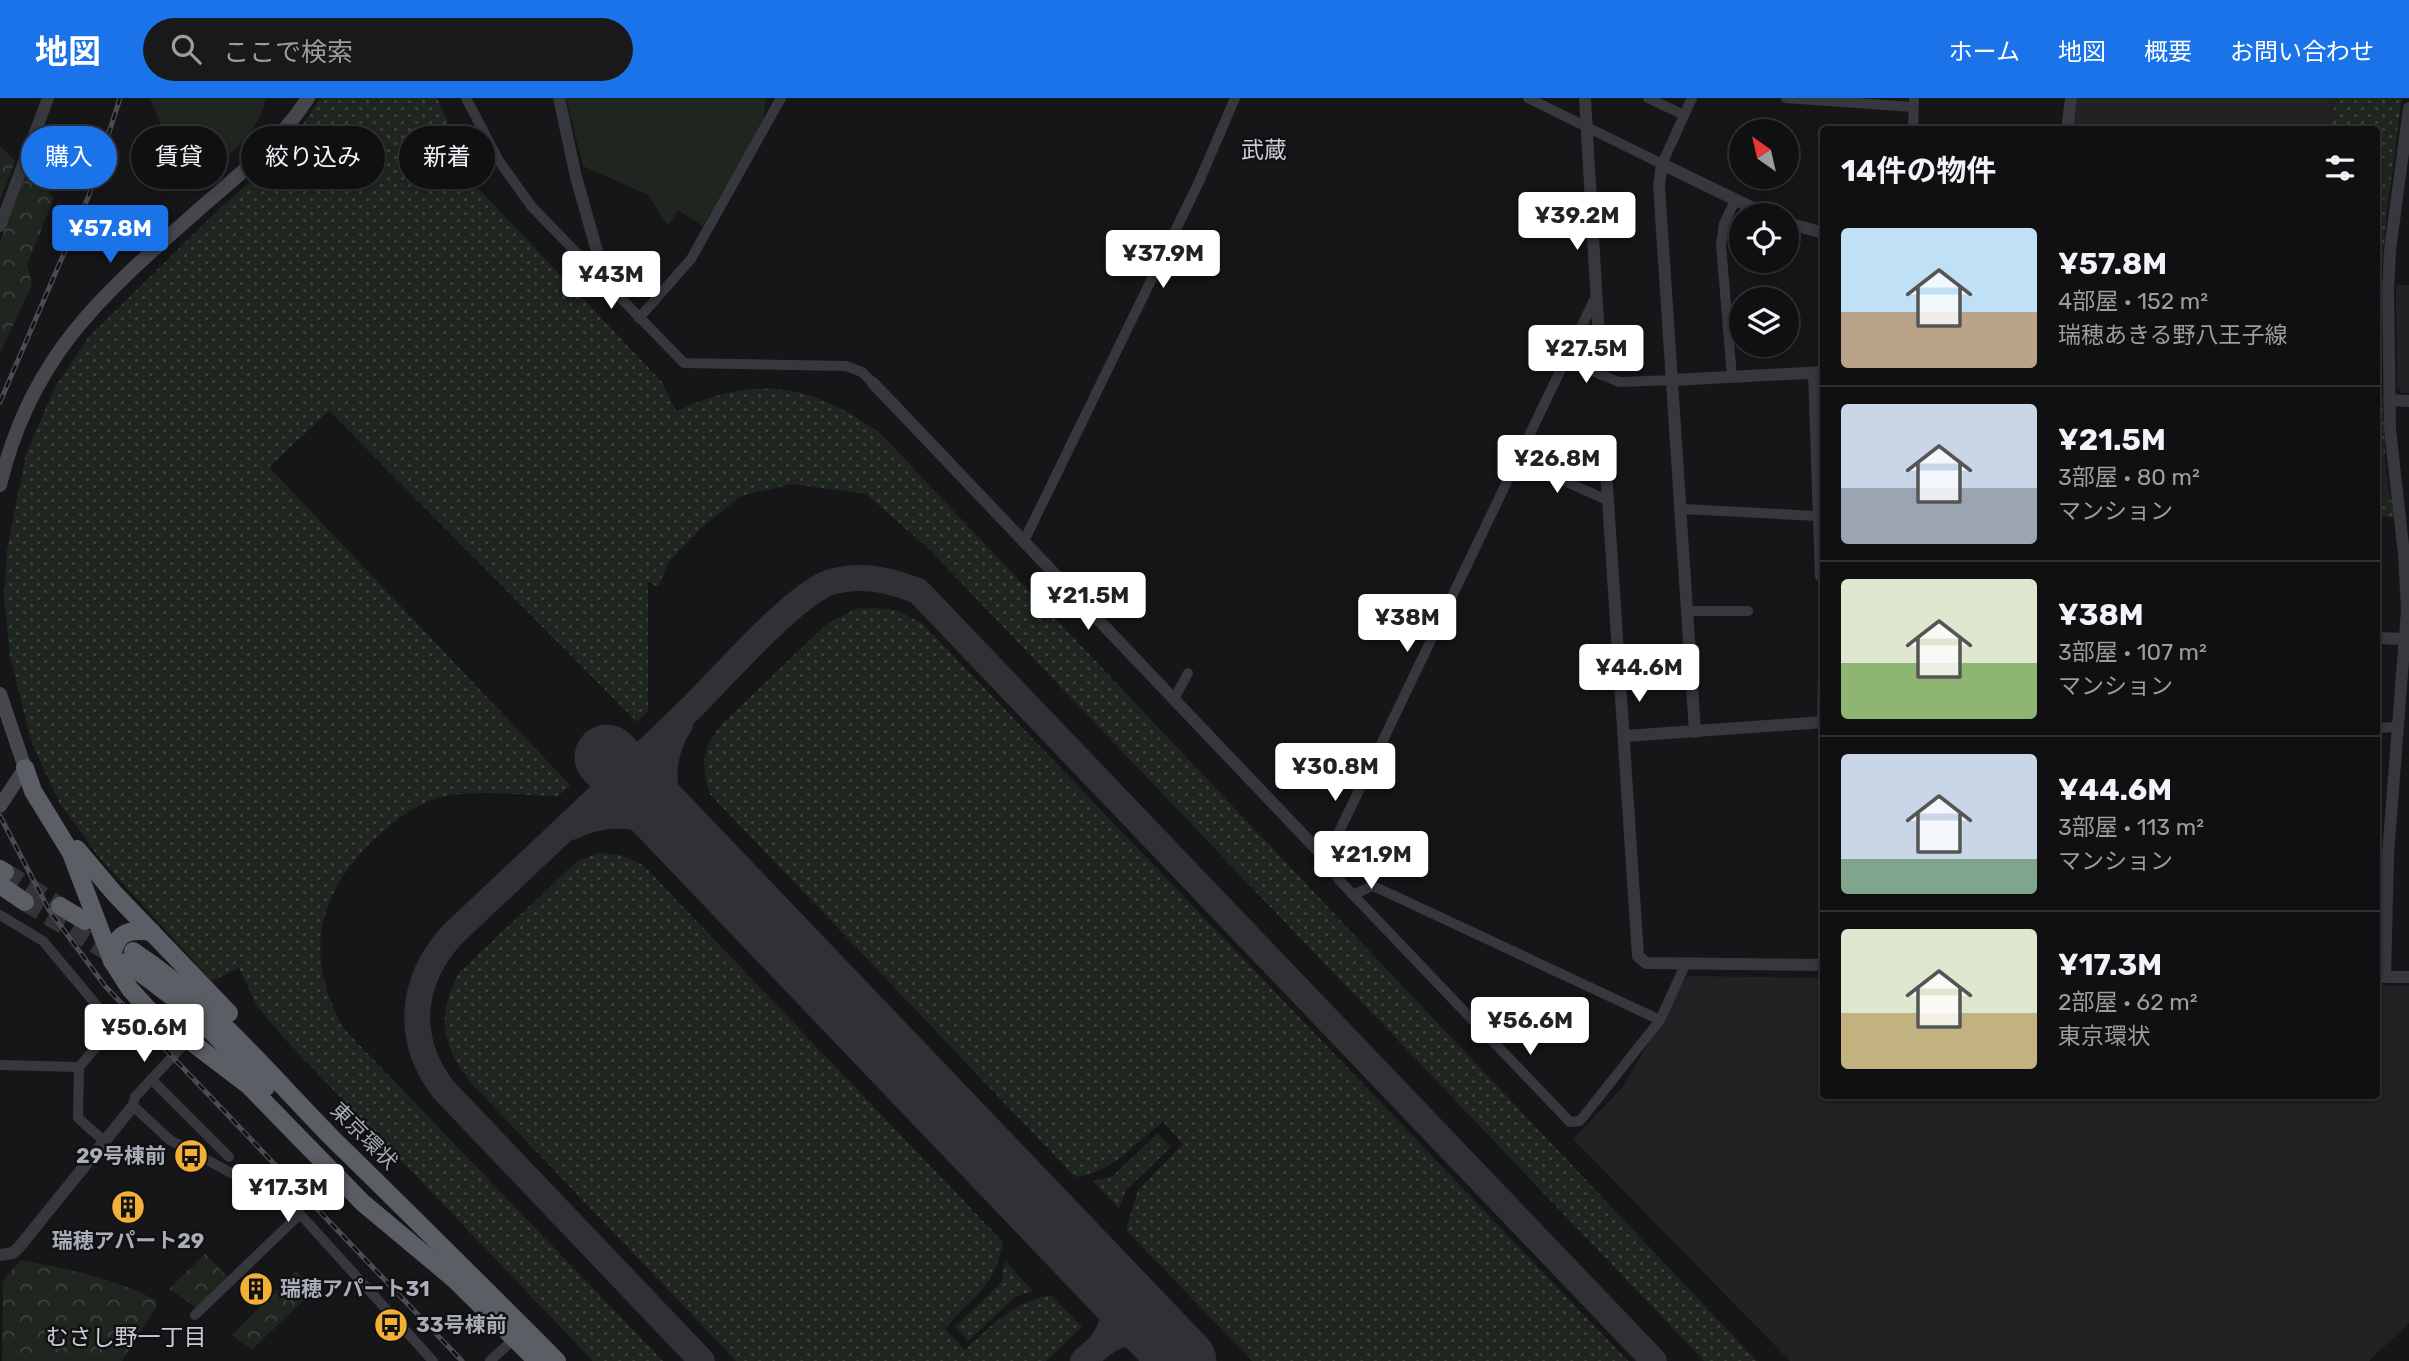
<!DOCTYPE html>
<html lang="ja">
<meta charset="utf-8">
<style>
:root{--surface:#101012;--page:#19191b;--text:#f1f3f6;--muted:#9c9d9f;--line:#303032;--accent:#1a73e8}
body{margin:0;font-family:Rubik,"Noto Sans JP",sans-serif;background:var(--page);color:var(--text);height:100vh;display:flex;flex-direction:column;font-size:26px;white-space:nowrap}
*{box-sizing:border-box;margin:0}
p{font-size:23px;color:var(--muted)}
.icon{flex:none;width:38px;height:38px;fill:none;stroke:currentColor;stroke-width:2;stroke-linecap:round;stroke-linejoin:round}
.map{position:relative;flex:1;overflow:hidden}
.details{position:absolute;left:1820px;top:28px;width:560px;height:973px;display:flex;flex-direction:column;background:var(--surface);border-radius:7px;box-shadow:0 4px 10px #0003,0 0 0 2px var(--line)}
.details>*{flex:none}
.top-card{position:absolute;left:21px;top:28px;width:665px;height:63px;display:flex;gap:14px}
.needle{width:46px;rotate:326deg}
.fabs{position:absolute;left:1729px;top:21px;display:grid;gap:14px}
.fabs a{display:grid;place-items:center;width:70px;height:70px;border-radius:50%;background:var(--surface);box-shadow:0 4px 10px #0003,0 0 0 2px var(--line);font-size:35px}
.price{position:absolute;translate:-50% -60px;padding:0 16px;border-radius:7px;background:#fff;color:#222;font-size:23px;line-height:46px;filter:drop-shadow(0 2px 4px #0008)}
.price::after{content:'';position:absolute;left:50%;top:42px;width:21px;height:16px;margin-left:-10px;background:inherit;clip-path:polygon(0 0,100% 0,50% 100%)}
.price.current{background:var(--accent);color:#fff}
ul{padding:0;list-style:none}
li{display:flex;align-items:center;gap:21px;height:175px;padding:0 21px}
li+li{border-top:2px solid var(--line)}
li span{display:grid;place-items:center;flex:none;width:196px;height:140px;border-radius:7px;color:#555}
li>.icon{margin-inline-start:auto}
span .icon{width:84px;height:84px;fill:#fffc;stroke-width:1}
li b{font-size:30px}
h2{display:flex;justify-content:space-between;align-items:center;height:84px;padding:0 21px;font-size:30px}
.tag{padding:0 24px;border-radius:32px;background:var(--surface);box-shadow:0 4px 10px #0003,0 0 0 2px var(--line);font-size:24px;line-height:63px}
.tag.current{background:var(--accent);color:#fff}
header{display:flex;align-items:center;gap:42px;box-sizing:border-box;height:98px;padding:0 35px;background:var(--accent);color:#fff}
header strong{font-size:33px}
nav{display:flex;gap:38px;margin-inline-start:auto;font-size:24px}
.search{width:490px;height:63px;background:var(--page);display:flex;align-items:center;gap:18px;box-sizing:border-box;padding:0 24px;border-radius:38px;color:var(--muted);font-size:26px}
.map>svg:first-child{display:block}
.built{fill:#222225}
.grass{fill:url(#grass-dots)}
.forest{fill:url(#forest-crowns)}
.pitch{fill:#1e261f}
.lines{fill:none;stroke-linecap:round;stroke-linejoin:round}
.taxiway{stroke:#303135;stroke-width:26}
.runway{stroke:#303135;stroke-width:65}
.trunk-tunnel{stroke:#333438;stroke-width:18;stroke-dasharray:18 9;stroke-linecap:butt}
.minor{stroke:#37383d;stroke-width:10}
.tertiary{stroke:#37383d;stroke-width:12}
.secondary{stroke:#45474d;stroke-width:14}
.trunk{stroke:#5b5e65;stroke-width:18}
.rail-casing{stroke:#4a4c52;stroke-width:5}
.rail{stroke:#111113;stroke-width:2.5;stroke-dasharray:8;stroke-linecap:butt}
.labels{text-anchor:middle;stroke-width:5;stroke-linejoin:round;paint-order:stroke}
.street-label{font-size:21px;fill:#a8adb8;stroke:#111113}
.poi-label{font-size:21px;font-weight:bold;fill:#a8adb8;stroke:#111113;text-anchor:start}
.neighbourhood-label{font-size:23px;fill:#c9ccd4;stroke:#111113}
</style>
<header>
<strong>地図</strong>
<div class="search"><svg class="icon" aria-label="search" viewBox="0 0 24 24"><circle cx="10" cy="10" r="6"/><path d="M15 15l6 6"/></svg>ここで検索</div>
<nav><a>ホーム</a><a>地図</a><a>概要</a><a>お問い合わせ</a></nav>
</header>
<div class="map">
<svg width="2409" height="1263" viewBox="0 0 2409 1263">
<defs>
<pattern id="grass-dots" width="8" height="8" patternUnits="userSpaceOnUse" patternTransform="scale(1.75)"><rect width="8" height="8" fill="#1e261f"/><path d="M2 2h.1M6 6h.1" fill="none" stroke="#3c433d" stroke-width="1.8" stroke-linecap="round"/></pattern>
<pattern id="forest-crowns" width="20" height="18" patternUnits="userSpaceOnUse" patternTransform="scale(1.75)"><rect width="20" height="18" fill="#1e261f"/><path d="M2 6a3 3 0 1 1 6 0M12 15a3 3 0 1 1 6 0" fill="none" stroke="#3c433d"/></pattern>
</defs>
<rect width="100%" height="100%" fill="#161618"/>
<g class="built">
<polygon points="2076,0 2335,0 2331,31 2072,32"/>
<polygon points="2377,47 2396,49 2383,142 2379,196 2381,319 2385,370 2391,401 2377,418"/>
<polygon points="2396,187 2409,187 2409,295 2402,295 2397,289"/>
<polygon points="1687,878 1823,880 1824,998 2376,998 2377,887 2409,888 2409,1225 2369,1263 1790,1263 1573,1041 1623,989"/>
</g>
<g class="grass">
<path d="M320,0H437L477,89L662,284L676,313C757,277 807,284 879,334L1757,1263H1704L927,449L866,396L792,386L741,398L702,429L668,465L658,489L648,484V613L637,624L329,313L269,369L570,687L558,698C521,698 481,691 445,698C418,704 397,721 377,739C316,795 303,859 344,931L663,1263H593L282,938L257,908L239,870L212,883L98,758L59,704L31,643L10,558L4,500L7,452L26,356L55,289L88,240L212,118L290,47Z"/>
<polygon points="2335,0 2402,0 2388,102 2377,101 2377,92 2382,92 2387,61 2379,59 2376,32 2331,31"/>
<polygon points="2377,112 2387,114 2380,188 2376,187"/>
<polygon points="2377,257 2380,257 2387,388 2380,319 2377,318"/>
<polygon points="2376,388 2383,398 2392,403 2395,420 2377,418"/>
<path d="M878,510L899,513L923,526L1628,1263H1252L1126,1132L1138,1092L1183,1046L1163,1024C1133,1046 1114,1074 1075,1079L710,696C700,665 702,650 723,625L829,524L856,511Z"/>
<path d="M598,755L621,757L643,767L1003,1144C993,1194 974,1196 945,1231L965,1252C996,1224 1009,1206 1051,1197L1082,1229L1046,1263H736L473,987C442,947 435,921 459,875L576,764Z"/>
<polygon points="1158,1035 1171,1049 1126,1092 1119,1111 1093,1083 1113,1078"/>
<polygon points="1005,1163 1033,1193 1014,1200 968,1243 955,1229 1001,1185"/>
</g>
<g class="forest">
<polygon points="0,48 15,63 0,103"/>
<polygon points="28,72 54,100 27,167 32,187 0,255 0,144"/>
<polygon points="205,1156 228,1179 197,1210 169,1191"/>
<path d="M21,1162C69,1171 113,1180 156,1202L157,1208L122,1263H2L3,1182Z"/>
<polygon points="296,1173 316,1190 252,1252 232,1237"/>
</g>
<g class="pitch">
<path d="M150,0H266C258,41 220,69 182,81Z"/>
<polygon points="566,0 766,0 763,23 703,128 678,112 668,128 648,97 583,68"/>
</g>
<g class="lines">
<g class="taxiway">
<path d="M680,626C654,667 663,710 690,747"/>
<path d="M572,729C609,710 651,716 683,741"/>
<path d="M1101,1246C1115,1227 1119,1208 1110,1186"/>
<path d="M702,1263L443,991C405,941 410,883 452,837C531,762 612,687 690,611C721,581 795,495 831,484C862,475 889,482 918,493L1654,1263"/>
<path d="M1083,1263C1112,1236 1126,1227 1165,1243"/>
</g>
<polyline class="runway" points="607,659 1184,1263"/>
<g class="trunk-tunnel">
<polyline points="5,774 60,808"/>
<polyline points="25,804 116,859"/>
</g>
<g class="minor">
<polyline points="466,0 499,63 532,109 684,265 846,268 862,274 873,285"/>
<polyline points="1528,0 1662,66 1692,0"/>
<polyline points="1648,0 1684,17"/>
<polyline points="1786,0 1913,9"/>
<polyline points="1913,32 1914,0"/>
<polyline points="639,220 691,161 781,0"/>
<polyline points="1566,262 1619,284 1673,282"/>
<polyline points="1813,274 1820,478"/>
<polyline points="1732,279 1721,146 1724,126 1735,102"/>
<polyline points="1518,362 1609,403"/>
<polyline points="1682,411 1818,418"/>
<polyline points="1024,443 1198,86 1235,0"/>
<polyline points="1688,513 1748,513"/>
<polyline points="1174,601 1188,575"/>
<polyline points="1822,624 1823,574"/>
<polyline points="2376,630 2397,629"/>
<polyline points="1326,761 1597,196"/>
<polyline points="1326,761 1339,782 1570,1024 1580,1023 1660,922 1686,865"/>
<polyline points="1353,797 1372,788 1382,792 1660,922"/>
<polyline points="0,817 43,843 114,928 79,969 78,1020 104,1043"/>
<polyline points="189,941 135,999 133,1008 170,1042 283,1103 300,1116 433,1263"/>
<polyline points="0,967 79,969"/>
<polyline points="151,981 229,1059"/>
<polyline points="195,1217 300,1116"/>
<polyline points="490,1263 515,1240"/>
</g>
<g class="tertiary">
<polyline points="559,0 576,79 606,185"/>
<polyline points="1585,0 1601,276"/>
<polyline points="2067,32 2071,0"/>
<polyline points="1787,125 1824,135"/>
<polyline points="0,128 48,0"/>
<polyline points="1673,282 1824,274"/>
<polyline points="873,285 1326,761"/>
<polyline points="2389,302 2409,303"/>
<polyline points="1605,357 1638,858 1646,865 1824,867"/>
<polyline points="2376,540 2406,541"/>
<polyline points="1695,634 1659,87 1662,66 1767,117"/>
<polyline points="1625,638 1824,624"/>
<polyline points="2377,879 2409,879"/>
<polyline points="2385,879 2388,756 2407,512 2404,456 2390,332 2388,192 2390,152 2409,10"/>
<polyline points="0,1157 13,1155 20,1148 133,1008"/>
</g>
<g class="secondary">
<path d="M0,387C32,253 107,193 205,106C243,74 281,42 308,0"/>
<polyline points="0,596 25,670 0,708"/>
</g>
<g class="trunk">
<polyline points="25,670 33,693 71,755 112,863 130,891 148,911 248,987 363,1105 454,1181"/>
<polyline points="77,751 114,795 229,915"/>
<polyline points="0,771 5,774"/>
<polyline points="0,787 25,804"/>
<polyline points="60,808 85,823"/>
<path d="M133,853C212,905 268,975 334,1042C409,1115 483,1189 557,1263"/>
<path d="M112,863C114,836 126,830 152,834"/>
<polyline points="126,864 191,913 266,989"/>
<polyline points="447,1174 537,1263"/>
</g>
<g class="rail-casing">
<g id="rail">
<polyline points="0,304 89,97 120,0"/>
<polyline points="0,718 49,812 105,888 462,1263"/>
</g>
</g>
<use href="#rail" class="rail"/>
</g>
<defs>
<g id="bus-disc" transform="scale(1.75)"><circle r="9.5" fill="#f2b134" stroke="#111113"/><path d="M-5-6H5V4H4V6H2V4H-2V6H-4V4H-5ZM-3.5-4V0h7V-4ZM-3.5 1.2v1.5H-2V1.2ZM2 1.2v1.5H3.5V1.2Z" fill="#111"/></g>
<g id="building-disc" transform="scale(1.75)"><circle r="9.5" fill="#f2b134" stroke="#111113"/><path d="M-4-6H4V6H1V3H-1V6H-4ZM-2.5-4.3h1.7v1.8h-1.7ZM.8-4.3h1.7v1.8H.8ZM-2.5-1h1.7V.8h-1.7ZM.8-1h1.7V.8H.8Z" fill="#111"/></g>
</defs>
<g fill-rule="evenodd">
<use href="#bus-disc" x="191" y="1058"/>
<use href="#building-disc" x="128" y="1109"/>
<use href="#building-disc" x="256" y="1191"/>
<use href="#bus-disc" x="391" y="1227"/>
</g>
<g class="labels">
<g class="street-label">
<text transform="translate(364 1038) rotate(45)" y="7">東京環状</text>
</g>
<g class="poi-label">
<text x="166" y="1065" text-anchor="end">29号棟前</text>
<text x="128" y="1150" text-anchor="middle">瑞穂アパート29</text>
<text x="280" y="1198">瑞穂アパート31</text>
<text x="416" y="1234">33号棟前</text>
</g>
<g class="neighbourhood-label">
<text x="1264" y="60">武蔵</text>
<text x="126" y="1247">むさし野一丁目</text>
</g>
</g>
</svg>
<div class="fabs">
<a><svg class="needle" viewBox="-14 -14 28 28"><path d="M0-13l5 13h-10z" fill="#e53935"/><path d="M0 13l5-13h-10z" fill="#9c9d9f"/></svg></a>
<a><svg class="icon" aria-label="locate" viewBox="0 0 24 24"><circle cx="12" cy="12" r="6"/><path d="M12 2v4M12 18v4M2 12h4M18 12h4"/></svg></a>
<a><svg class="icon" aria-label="layers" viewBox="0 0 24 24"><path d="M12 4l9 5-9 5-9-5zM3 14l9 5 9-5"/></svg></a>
</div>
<b class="price" style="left:1577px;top:154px">¥39.2M</b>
<b class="price current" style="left:110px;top:167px">¥57.8M</b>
<b class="price" style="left:1163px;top:192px">¥37.9M</b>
<b class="price" style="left:611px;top:213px">¥43M</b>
<b class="price" style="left:1586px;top:287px">¥27.5M</b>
<b class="price" style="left:1557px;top:397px">¥26.8M</b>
<b class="price" style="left:1088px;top:534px">¥21.5M</b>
<b class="price" style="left:1407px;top:556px">¥38M</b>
<b class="price" style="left:1639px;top:606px">¥44.6M</b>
<b class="price" style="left:1335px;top:705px">¥30.8M</b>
<b class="price" style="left:1371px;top:793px">¥21.9M</b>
<b class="price" style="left:1530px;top:959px">¥56.6M</b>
<b class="price" style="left:144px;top:966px">¥50.6M</b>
<b class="price" style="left:288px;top:1126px">¥17.3M</b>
<div class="top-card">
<a class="tag current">購入</a>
<a class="tag">賃貸</a>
<a class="tag">絞り込み</a>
<a class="tag">新着</a>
</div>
<section class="details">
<h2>14件の物件<svg class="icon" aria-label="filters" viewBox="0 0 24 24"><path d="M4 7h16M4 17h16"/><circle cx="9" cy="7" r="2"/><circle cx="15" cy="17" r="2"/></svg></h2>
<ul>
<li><span style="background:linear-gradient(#bfe0f5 60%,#b9a48a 0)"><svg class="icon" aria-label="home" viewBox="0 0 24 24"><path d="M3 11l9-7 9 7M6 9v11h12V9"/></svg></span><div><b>¥57.8M</b><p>4部屋 · 152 m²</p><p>瑞穂あきる野八王子線</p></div></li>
<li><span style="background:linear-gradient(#c9d6e8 60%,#9aa5b1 0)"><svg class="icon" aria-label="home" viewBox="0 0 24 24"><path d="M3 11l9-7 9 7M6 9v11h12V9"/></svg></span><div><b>¥21.5M</b><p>3部屋 · 80 m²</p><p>マンション</p></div></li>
<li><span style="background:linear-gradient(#dfe7d0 60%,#8fb573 0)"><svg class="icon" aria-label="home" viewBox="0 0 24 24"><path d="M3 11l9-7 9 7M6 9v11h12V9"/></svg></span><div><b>¥38M</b><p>3部屋 · 107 m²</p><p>マンション</p></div></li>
<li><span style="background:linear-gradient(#c9d6e8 75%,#7fa58c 0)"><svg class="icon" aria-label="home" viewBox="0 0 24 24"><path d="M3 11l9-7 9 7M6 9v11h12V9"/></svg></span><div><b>¥44.6M</b><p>3部屋 · 113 m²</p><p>マンション</p></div></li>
<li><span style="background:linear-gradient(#dfe7d0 60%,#c2b280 0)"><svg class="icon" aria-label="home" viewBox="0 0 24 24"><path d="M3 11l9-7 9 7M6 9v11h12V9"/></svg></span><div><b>¥17.3M</b><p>2部屋 · 62 m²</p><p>東京環状</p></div></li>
</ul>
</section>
</div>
